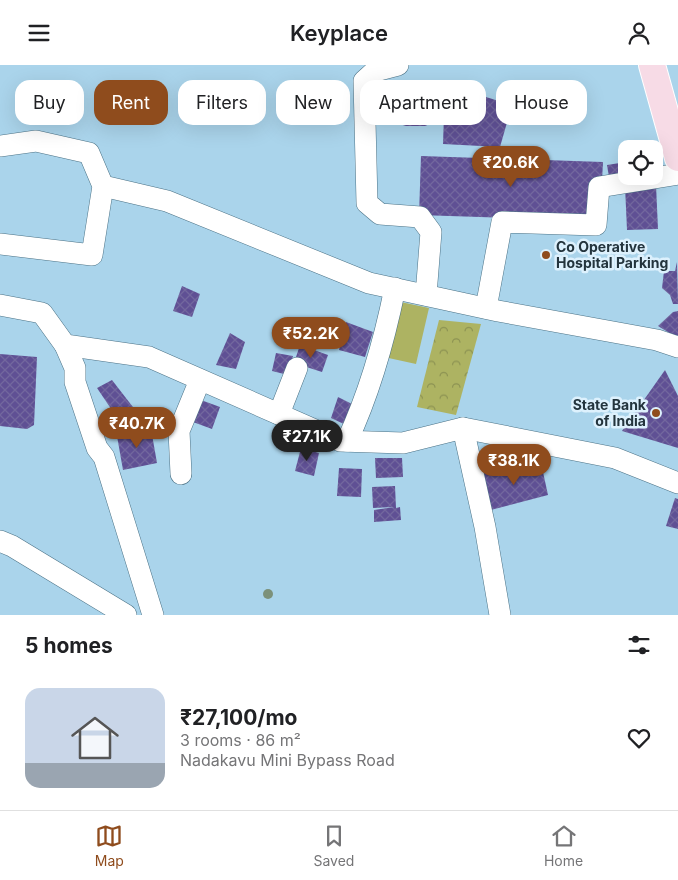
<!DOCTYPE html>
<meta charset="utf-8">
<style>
:root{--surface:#fff;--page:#f6f6f6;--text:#202124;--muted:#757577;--line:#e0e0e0;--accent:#8f4c1d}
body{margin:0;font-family:Inter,sans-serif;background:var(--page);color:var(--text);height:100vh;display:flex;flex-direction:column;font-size:19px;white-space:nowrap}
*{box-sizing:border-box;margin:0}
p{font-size:16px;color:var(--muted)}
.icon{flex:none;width:28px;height:28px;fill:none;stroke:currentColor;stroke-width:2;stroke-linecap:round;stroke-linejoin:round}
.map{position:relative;height:550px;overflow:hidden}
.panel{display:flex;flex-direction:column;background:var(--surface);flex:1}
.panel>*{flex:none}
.banner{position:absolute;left:15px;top:15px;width:649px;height:45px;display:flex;gap:10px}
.controls{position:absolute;left:618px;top:75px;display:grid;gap:10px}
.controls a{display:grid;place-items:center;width:45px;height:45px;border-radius:10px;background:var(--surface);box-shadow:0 5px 20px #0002;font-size:25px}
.price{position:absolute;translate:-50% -42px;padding:0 11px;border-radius:18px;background:var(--accent);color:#fff;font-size:16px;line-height:32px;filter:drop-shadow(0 1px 2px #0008)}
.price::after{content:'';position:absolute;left:50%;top:30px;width:15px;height:11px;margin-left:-8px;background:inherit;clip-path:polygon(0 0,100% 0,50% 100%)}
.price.active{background:#222;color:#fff}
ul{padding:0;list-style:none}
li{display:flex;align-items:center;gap:15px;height:125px;padding:0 25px}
li span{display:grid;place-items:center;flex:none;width:140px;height:100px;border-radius:15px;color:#555}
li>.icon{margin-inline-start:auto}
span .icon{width:60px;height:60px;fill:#fffc;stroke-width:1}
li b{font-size:21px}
h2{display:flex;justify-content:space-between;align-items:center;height:60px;padding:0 25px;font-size:21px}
.chip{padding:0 18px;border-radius:15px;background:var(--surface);box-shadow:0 5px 20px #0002;font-size:18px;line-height:45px}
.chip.active{background:var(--accent);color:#fff}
header{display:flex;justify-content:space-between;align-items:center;height:65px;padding:0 25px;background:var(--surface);font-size:22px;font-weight:600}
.menu{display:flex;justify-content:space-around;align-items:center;height:70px;border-top:1px solid var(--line);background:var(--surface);font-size:14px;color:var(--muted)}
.menu a{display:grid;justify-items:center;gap:2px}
.menu .active{color:var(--accent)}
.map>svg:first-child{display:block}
.park{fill:url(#park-crowns)}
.garden{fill:#adb362}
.building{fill:url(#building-cross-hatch)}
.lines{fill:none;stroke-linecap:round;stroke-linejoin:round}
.minor-casing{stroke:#4b7286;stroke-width:22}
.major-casing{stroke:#fff;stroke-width:28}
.minor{stroke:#fff;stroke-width:21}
.major{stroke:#f7dbe6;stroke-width:26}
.tree{fill:#7c917a}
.poi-dot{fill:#8f4c1d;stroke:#ddf1fd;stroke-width:2}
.labels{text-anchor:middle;stroke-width:5;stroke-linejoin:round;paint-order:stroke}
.poi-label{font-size:14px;font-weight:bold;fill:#23343d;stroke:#ddf1fd;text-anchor:start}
</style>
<header><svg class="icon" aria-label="menu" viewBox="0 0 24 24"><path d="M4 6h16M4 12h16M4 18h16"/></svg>Keyplace<svg class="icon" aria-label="person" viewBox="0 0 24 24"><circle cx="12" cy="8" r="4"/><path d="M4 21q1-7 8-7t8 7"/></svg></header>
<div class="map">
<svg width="678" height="550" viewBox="0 0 678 550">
<defs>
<pattern id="park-crowns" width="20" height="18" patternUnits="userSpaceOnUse" patternTransform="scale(1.25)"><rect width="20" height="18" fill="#adb362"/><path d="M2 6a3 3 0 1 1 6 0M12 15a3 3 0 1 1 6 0" fill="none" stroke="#8c9252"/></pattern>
<pattern id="building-cross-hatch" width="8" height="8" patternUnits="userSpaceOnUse" patternTransform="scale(1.25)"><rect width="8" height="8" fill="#5f5094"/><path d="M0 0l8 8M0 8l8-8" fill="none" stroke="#72679e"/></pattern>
</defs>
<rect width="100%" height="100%" fill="#aad4eb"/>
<polygon class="park" points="439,255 481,259 456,350 417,342"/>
<polygon class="garden" points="396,236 429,243 416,299 384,292"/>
<g class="building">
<polygon points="470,27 512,40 500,82 443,79 444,49"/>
<polygon points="445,33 437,56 425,61 406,61 393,57 392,36"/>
<polygon points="421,91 603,97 600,156 419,150"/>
<polygon points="626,97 626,109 609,112 607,100"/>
<polygon points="656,120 658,164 627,165 625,121"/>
<polygon points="677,197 678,239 673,239 670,230 662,223 664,206 675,206"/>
<polygon points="182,221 200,229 192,252 173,246"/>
<polygon points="678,246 678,270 676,272 658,261 673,247"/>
<polygon points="346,257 373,267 365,292 339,285"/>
<polygon points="230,268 245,277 236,304 216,300"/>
<polygon points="300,280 328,290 322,307 294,298"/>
<polygon points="276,288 293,291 288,310 272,306"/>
<polygon points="0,289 37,292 34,360 27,364 0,361"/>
<polygon points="665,305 678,331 678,383 622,366"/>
<polygon points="112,315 136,346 122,360 97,323"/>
<polygon points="338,332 358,342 348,361 331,353"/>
<polygon points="201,335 220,342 212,364 193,357"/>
<polygon points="151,364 157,398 123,405 117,371"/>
<polygon points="301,383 319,388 314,411 295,406"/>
<polygon points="375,393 402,393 403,412 376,413"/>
<polygon points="541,398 548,430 487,446 484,408"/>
<polygon points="339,403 362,404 361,432 337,431"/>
<polygon points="395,421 396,443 400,442 401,455 374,457 374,445 394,442 373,443 372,422"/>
<polygon points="675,433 678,434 678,464 666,461"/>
</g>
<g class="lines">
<g class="minor-casing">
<g id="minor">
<polyline points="398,0 375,6 364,16 367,138 380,149 420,152 431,167 426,230"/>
<polyline points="0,81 36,76 89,88 103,121 92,190 0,179"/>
<polyline points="103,121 167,136 369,218 498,246 657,275 678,282"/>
<polyline points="0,240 42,248 65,280 149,292 340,376 403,378 463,363 615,393 678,418"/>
<polyline points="486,243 502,157 596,160 599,122 678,109"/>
<polyline points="65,280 75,303 75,317 97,383 104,392 153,550"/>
<polyline points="279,349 297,303"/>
<polyline points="463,363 485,462 500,550"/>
<path d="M347,376C370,327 384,277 395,223"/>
<polyline points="181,409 179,366 200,315"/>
<polyline points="0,476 12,481 126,550"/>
</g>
</g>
<g class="major-casing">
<polyline id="major" points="652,0 678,93"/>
</g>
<use href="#minor" class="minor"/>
<use href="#major" class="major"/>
</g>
<circle class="tree" cx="268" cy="529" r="5"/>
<g class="poi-dot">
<circle cx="546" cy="190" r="5"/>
<circle cx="656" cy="348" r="5"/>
</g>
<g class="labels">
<g class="poi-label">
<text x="556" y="187">Co Operative<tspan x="556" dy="16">Hospital Parking</tspan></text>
<text x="646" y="345" text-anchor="end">State Bank<tspan x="646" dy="16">of India</tspan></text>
</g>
</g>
</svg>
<div class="controls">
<a><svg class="icon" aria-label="locate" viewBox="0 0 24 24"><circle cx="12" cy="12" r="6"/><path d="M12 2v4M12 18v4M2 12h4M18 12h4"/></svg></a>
</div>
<b class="price" style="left:511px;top:123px">₹20.6K</b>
<b class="price" style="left:311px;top:294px">₹52.2K</b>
<b class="price" style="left:137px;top:384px">₹40.7K</b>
<b class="price active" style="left:307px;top:397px">₹27.1K</b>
<b class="price" style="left:514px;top:421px">₹38.1K</b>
<div class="banner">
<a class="chip">Buy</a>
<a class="chip active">Rent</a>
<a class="chip">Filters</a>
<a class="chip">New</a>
<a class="chip">Apartment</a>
<a class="chip">House</a>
</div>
</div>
<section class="panel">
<h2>5 homes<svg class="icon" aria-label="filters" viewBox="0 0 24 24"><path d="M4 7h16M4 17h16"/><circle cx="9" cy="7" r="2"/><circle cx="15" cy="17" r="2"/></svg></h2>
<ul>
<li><span style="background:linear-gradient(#c9d6e8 75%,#9aa5b1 0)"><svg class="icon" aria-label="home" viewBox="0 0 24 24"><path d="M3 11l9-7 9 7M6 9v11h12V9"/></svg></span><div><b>₹27,100/mo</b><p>3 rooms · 86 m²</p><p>Nadakavu Mini Bypass Road</p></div><svg class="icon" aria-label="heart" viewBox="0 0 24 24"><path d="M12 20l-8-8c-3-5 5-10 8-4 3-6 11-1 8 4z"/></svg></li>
</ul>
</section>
<nav class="menu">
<a class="active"><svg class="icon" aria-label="map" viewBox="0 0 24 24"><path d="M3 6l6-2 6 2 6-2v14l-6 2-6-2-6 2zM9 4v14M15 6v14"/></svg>Map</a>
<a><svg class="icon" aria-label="saved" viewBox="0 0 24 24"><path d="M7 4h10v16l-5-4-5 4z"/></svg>Saved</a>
<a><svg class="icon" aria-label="home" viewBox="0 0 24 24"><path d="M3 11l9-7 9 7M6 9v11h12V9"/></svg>Home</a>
</nav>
